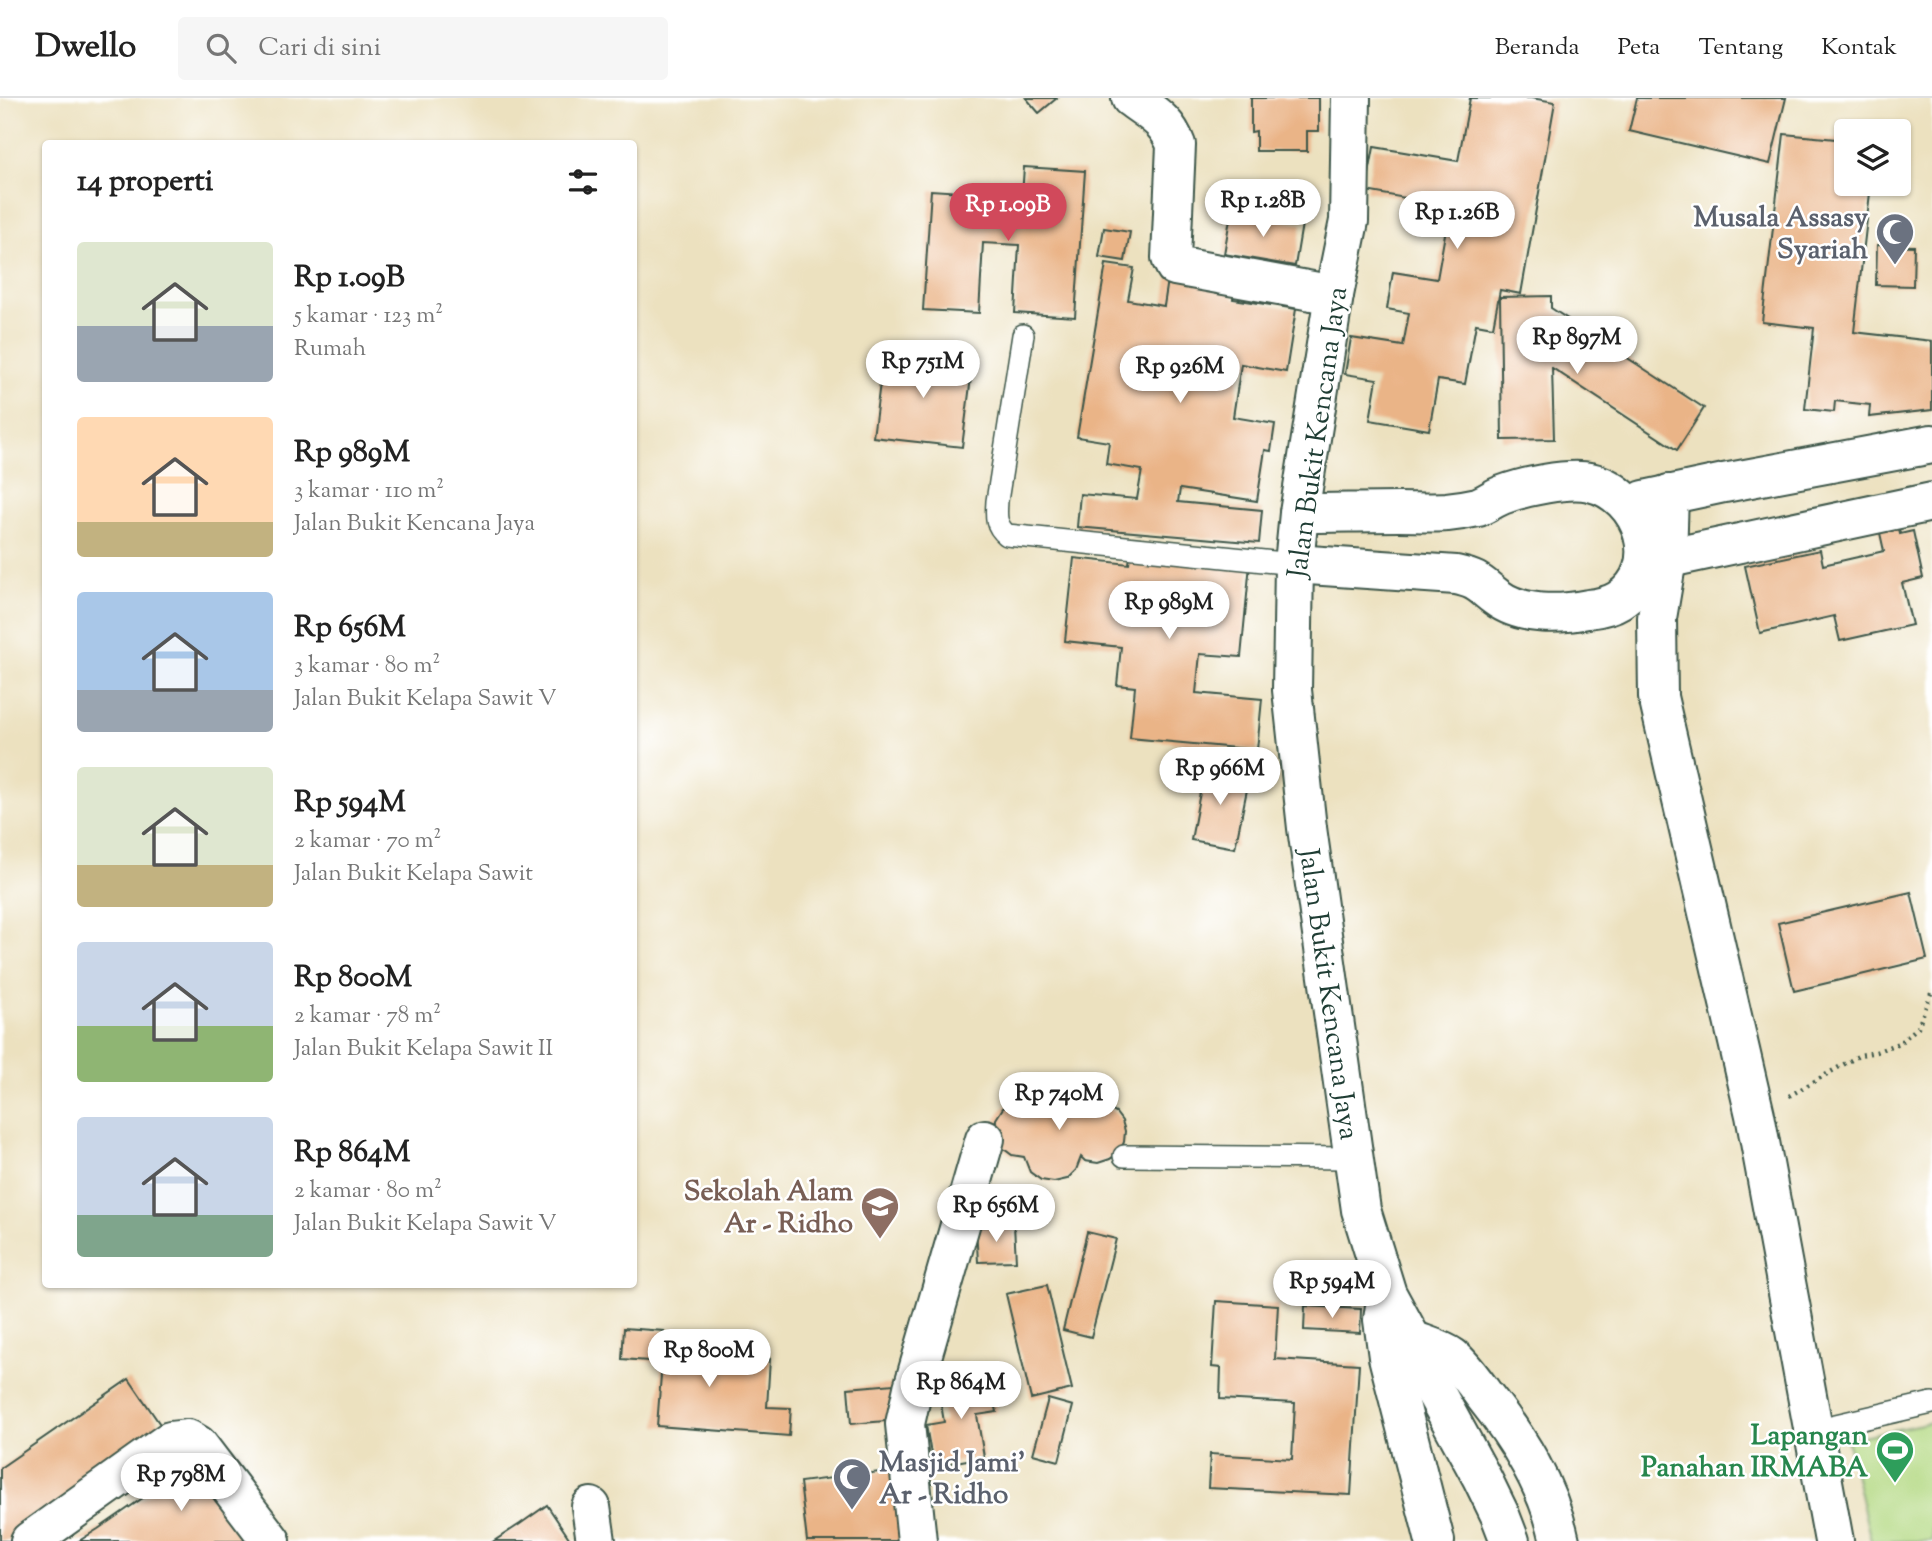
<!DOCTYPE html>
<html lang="id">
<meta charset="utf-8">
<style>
:root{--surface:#fff;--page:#f6f6f6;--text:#222;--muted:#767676;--line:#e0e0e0;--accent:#d1495b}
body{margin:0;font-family:"Sorts Mill Goudy",serif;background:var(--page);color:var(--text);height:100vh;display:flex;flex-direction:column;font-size:26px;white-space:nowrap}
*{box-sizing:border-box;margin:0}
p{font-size:23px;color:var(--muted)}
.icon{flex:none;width:38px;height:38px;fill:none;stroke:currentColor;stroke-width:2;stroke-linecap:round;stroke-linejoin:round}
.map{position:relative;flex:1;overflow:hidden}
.panel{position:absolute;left:42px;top:42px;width:595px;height:1148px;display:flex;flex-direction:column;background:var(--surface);border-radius:7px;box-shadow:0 2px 5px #0004}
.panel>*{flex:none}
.fabs{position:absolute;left:1834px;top:21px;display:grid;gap:14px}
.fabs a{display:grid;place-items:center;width:77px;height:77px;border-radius:7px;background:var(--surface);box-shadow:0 2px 5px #0004;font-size:35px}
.price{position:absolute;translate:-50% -60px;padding:0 16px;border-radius:24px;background:#fff;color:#222;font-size:23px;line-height:46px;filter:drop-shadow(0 2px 4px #0008)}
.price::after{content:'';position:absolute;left:50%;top:42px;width:21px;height:16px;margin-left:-10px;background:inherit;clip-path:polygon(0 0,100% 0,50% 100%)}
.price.active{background:var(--accent);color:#fff}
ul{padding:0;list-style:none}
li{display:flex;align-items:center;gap:21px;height:175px;padding:0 35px}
li span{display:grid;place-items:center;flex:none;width:196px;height:140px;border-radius:7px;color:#555}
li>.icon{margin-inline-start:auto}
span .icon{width:84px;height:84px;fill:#fffc;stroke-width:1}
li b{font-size:30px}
h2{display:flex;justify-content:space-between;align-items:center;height:84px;padding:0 35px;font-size:30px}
header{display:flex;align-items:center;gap:42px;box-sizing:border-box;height:98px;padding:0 35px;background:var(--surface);border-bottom:2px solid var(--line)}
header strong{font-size:33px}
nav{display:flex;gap:38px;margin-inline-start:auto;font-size:24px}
.search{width:490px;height:63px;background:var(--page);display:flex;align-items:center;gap:18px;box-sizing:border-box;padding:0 24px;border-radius:7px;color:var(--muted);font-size:26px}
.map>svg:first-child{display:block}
.green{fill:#b4d983;stroke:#6a8b5c;stroke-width:2}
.building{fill:#eab487}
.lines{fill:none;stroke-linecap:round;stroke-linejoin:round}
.service-casing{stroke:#3e5649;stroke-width:24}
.minor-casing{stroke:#3e5649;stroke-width:42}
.path{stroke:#3e5649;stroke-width:4.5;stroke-dasharray:2 5;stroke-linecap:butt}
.service{stroke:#fff;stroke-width:21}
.minor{stroke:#fff;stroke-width:38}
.labels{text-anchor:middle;stroke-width:5;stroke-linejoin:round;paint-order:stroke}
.worship-label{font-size:28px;font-weight:bold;fill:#5b616d;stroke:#fff;text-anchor:end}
.street-label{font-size:28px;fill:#1f3d34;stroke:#fff}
.education-label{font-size:28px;font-weight:bold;fill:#785e54;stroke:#fff;text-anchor:end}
.leisure-label{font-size:28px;font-weight:bold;fill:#27864d;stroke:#fff;text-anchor:end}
</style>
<header>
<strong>Dwello</strong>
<div class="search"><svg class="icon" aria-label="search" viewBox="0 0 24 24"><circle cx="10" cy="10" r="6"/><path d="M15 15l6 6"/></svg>Cari di sini</div>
<nav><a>Beranda</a><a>Peta</a><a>Tentang</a><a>Kontak</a></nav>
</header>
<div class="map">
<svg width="1932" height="1443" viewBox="0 0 1932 1443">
<rect width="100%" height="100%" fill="#fff"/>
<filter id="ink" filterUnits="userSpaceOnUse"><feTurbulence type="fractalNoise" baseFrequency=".0143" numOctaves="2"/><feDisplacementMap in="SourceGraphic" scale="14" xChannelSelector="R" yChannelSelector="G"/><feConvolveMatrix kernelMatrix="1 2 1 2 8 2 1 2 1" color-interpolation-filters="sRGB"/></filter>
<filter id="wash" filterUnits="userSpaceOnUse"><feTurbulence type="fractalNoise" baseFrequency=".00686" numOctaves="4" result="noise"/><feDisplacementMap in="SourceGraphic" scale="28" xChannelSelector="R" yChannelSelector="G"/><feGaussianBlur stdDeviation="1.57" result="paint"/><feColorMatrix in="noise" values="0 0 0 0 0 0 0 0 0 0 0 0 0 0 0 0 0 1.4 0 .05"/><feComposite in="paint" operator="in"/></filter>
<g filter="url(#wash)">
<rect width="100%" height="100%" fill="#ece1bf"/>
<polygon class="green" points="1932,1324 1932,1443 1871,1443 1847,1341"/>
<g id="blocks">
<g class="building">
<polygon points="1026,0 1057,0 1039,15"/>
<polygon points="1251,0 1319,0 1319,33 1307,33 1307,53 1256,53 1256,33 1251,34"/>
<polygon points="1470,0 1531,0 1555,4 1521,196 1500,192 1493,229 1476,226 1465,286 1438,282 1429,332 1370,322 1377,281 1345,276 1351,240 1403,248 1409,215 1387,211 1393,174 1437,181 1450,108 1366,93 1374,49 1458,63"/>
<polygon points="1637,0 1786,0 1770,66 1629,33"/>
<polygon points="1784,36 1846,42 1846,86 1871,86 1854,234 1932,243 1932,312 1869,319 1870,307 1835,303 1834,314 1805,311 1814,230 1762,224"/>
<polygon points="1024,69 1085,73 1075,219 1015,215 1019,147 983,145 979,215 923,212 931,92 1022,98"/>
<polygon points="1231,115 1302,126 1295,168 1224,156"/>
<polygon points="1104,130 1130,134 1125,163 1099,159"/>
<polygon points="1877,147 1914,148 1913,188 1876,187"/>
<polygon points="1106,166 1134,170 1128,202 1164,208 1169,175 1235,186 1233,201 1296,211 1286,274 1241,266 1233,319 1275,326 1271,353 1265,352 1257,403 1180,391 1178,404 1262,412 1259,445 1077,429 1080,396 1137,401 1142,372 1106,366 1109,344 1077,339"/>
<polygon points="1551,198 1551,210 1704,310 1677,352 1552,270 1554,341 1502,342 1500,199"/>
<polygon points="884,254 973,264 962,349 873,339"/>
<polygon points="1897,422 1900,436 1913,433 1923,480 1902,485 1912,527 1840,543 1834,518 1760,535 1745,468 1820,452 1823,467 1884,453 1878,426"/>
<polygon points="1130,455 1250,466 1241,559 1200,556 1196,595 1262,601 1257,652 1130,640 1135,589 1117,587 1121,549 1065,543 1074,460 1129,466"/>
<polygon points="1205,668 1250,677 1235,750 1191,742"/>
<polygon points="1911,794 1927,861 1794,893 1778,825"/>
<polygon points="1056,985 1070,985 1082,992 1089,1000 1091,1009 1103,1008 1116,1015 1122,1023 1125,1033 1124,1044 1120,1053 1110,1061 1098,1065 1085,1063 1081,1059 1076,1072 1067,1081 1054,1084 1041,1082 1030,1074 1024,1059 1012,1057 1000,1048 995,1036 996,1021 1003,1010 1016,1003 1030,1003 1035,1005 1043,992"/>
<polygon points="1014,1127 1016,1163 978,1164 976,1129"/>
<polygon points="1087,1134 1116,1141 1091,1239 1063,1232"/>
<polygon points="1047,1187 1072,1291 1031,1301 1006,1196"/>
<polygon points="1216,1203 1278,1207 1275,1261 1359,1266 1351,1397 1208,1390 1210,1356 1292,1361 1295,1305 1220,1301 1221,1270 1212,1269"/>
<polygon points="1305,1208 1361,1211 1360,1235 1304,1232"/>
<polygon points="624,1230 664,1233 663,1253 770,1261 767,1309 791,1310 789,1338 657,1328 662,1264 622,1261"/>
<polygon points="990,1279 997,1314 977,1317 984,1359 933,1368 926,1327 944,1324 938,1288"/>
<polygon points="129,1281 166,1335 9,1443 0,1443 0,1370"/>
<polygon points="894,1286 897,1322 851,1326 848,1290"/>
<polygon points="1048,1301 1073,1308 1059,1363 1033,1356"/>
<polygon points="202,1359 261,1443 79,1443 98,1431"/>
<polygon points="895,1372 904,1443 807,1443 800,1384"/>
<polygon points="547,1407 571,1443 494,1443 520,1426"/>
</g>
</g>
</g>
<g filter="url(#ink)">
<use href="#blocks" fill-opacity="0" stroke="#3e5649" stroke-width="2"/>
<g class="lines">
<g class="service-casing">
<g id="service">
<path d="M1023,237L997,403C996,418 995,427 1007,437L1294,466"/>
<polyline points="1124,1058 1353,1060"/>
<polyline points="1814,1332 1932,1305"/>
</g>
</g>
<g class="minor-casing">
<g id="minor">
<path d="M1131,0C1151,15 1167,22 1176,47L1171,160L1175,168L1334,197"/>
<path id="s1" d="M1351,0L1349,123L1334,197L1299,415L1294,466L1292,592L1307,730L1361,1112L1387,1196L1412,1242L1427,1279L1482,1380L1500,1417L1510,1443"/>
<polyline points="1669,396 1667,461 1657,520 1658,599 1755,1017 1834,1443"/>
<polyline points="1644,402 1724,385 1932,346"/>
<polyline points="1646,465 1932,404"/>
<path d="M1294,466L1456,477C1479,482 1479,486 1496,499C1521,518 1559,517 1588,511C1597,510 1611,507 1619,502C1668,470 1643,396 1590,384C1568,379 1523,389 1502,397C1494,400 1486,406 1478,409C1469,411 1457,413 1447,414C1431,415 1415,414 1399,414C1366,414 1332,415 1299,415"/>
<polyline points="1386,1201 1383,1222 1388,1259 1435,1443"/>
<path d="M1412,1242C1424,1247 1441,1251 1452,1259C1464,1269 1474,1284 1483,1296C1518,1340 1548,1387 1560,1443"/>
<polyline points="591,1409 596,1443"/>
<polyline points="30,1443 170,1343 188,1341 198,1347 271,1443"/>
<polyline points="917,1443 905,1326 913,1290 985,1041"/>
</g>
</g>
<polyline class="path" points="1789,998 1860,957 1876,954 1901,944 1918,929 1932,893"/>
<use href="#service" class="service"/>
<use href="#minor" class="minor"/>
</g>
</g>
<defs>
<g id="mosque-pin" transform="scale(2.0125)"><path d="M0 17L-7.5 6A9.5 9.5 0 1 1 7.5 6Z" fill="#6b7280" stroke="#fff"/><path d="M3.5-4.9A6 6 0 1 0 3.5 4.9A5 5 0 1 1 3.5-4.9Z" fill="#fff"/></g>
<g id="school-pin" transform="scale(2.0125)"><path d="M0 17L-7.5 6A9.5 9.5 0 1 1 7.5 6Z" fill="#8d6e63" stroke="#fff"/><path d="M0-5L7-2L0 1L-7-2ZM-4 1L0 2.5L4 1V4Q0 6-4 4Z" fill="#fff"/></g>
<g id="stadium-pin" transform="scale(2.0125)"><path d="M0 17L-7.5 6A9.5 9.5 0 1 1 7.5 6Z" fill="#2e9e5b" stroke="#fff"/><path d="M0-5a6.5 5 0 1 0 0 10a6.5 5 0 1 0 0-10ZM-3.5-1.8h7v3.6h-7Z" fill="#fff"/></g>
</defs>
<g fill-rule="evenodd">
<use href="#mosque-pin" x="1895" y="134"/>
<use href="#school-pin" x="880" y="1108"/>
<use href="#stadium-pin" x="1895" y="1352"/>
<use href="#mosque-pin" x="852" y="1379"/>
</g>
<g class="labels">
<g class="worship-label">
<text x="1868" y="128">Musala Assasy<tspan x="1868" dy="32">Syariah</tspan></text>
<text x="879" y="1373" text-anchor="start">Masjid Jami'<tspan x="879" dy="32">Ar - Ridho</tspan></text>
</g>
<g class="street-label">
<text transform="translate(1316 334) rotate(-82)" y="10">Jalan Bukit Kencana Jaya</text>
<text dy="10" stroke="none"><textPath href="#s1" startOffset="903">Jalan Bukit Kencana Jaya</textPath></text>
</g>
<g class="education-label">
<text x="853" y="1102">Sekolah Alam<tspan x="853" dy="32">Ar - Ridho</tspan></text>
</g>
<g class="leisure-label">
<text x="1868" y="1346">Lapangan<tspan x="1868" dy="32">Panahan IRMABA</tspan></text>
</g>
</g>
</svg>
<div class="fabs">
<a><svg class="icon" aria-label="layers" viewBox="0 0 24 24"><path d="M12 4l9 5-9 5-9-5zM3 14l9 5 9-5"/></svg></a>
</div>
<b class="price" style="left:1263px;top:141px">Rp 1.28B</b>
<b class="price active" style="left:1008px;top:145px">Rp 1.09B</b>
<b class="price" style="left:1457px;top:153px">Rp 1.26B</b>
<b class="price" style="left:1577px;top:278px">Rp 897M</b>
<b class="price" style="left:923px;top:302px">Rp 751M</b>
<b class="price" style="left:1180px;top:307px">Rp 926M</b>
<b class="price" style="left:1169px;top:543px">Rp 989M</b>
<b class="price" style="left:1220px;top:709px">Rp 966M</b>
<b class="price" style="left:1059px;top:1034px">Rp 740M</b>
<b class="price" style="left:996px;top:1146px">Rp 656M</b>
<b class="price" style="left:1332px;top:1222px">Rp 594M</b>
<b class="price" style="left:709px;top:1291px">Rp 800M</b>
<b class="price" style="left:961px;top:1323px">Rp 864M</b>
<b class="price" style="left:181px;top:1415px">Rp 798M</b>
<section class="panel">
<h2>14 properti<svg class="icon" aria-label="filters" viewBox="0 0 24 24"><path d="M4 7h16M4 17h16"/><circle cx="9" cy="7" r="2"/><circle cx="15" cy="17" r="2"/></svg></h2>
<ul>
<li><span style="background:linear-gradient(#dfe7d0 60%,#9aa5b1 0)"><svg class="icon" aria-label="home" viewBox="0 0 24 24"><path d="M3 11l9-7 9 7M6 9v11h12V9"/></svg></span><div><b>Rp 1.09B</b><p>5 kamar · 123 m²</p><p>Rumah</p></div></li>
<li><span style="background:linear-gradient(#ffd9b3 75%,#c2b280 0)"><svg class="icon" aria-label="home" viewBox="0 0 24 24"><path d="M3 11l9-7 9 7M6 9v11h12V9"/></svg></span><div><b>Rp 989M</b><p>3 kamar · 110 m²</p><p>Jalan Bukit Kencana Jaya</p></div></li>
<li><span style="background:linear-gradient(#a9c7e8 70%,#9aa5b1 0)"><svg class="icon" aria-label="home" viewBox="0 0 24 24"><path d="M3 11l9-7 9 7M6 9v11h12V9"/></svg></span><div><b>Rp 656M</b><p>3 kamar · 80 m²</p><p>Jalan Bukit Kelapa Sawit V</p></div></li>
<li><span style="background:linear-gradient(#dfe7d0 70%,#c2b280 0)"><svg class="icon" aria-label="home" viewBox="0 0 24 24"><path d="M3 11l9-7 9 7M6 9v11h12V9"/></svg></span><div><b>Rp 594M</b><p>2 kamar · 70 m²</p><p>Jalan Bukit Kelapa Sawit</p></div></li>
<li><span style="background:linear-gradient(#c9d6e8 60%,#8fb573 0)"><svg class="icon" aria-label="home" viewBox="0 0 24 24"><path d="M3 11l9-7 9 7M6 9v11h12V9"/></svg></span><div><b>Rp 800M</b><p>2 kamar · 78 m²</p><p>Jalan Bukit Kelapa Sawit II</p></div></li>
<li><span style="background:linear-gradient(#c9d6e8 70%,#7fa58c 0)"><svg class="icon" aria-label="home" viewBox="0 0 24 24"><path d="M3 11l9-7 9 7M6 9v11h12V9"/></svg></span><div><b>Rp 864M</b><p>2 kamar · 80 m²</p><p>Jalan Bukit Kelapa Sawit V</p></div></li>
</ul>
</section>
</div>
